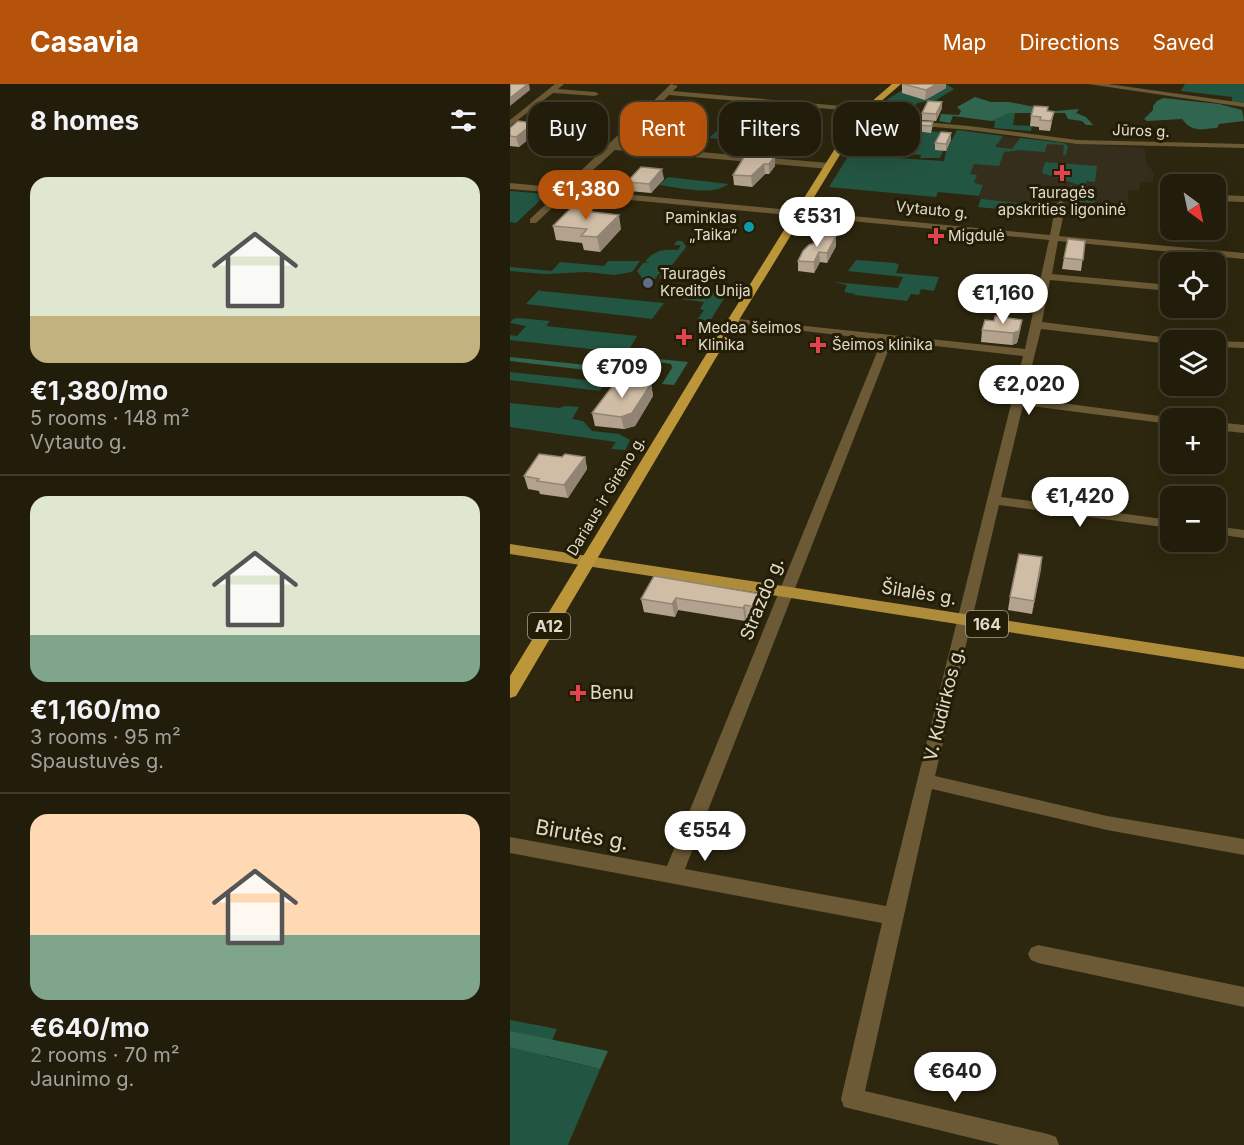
<!DOCTYPE html>
<meta charset="utf-8">
<style>
:root{--surface:#221d0b;--page:#2e2a19;--text:#f1f3f6;--muted:#a2a29d;--line:#3f3b2c;--accent:#b45309}
body{margin:0;font-family:Inter,sans-serif;background:var(--page);color:var(--text);height:100vh;display:flex;flex-direction:column;font-size:22px;white-space:nowrap}
*{box-sizing:border-box;margin:0}
p{font-size:20px;color:var(--muted)}
.icon{flex:none;width:33px;height:33px;fill:none;stroke:currentColor;stroke-width:2;stroke-linecap:round;stroke-linejoin:round}
.map{position:relative;flex:1;overflow:hidden}
.drawer{display:flex;flex-direction:column;background:var(--surface);width:510px}
.drawer>*{flex:none}
.banner{position:absolute;left:18px;top:18px;width:570px;height:54px;display:flex;gap:12px}
.needle{width:39px;rotate:147deg}
.controls{position:absolute;left:650px;top:90px;display:grid;gap:12px}
.controls a{display:grid;place-items:center;width:66px;height:66px;border-radius:12px;background:var(--surface);box-shadow:0 6px 24px #0002,0 0 0 2px var(--line);font-size:30px}
.price{position:absolute;translate:-50% -51px;padding:0 14px;border-radius:21px;background:#fff;color:#222;font-size:20px;line-height:39px;filter:drop-shadow(0 2px 3px #0008)}
.price::after{content:'';position:absolute;left:50%;top:36px;width:18px;height:14px;margin-left:-9px;background:inherit;clip-path:polygon(0 0,100% 0,50% 100%)}
.price.current{background:var(--accent);color:#fff}
ul{padding:0;list-style:none}
li{display:grid;align-content:center;gap:12px;height:318px;padding:0 30px}
li+li{border-top:2px solid var(--line)}
li span{display:grid;place-items:center;height:186px;border-radius:18px;color:#555}
li>.icon{margin-inline-start:auto}
span .icon{width:108px;height:108px;fill:#fffc;stroke-width:1}
li b{font-size:26px}
h2{display:flex;justify-content:space-between;align-items:center;height:72px;padding:0 30px;font-size:26px}
.chip{padding:0 21px;border-radius:18px;background:var(--surface);box-shadow:0 6px 24px #0002,0 0 0 2px var(--line);font-size:21px;line-height:54px}
.chip.current{background:var(--accent);color:#fff}
header{display:flex;align-items:center;gap:36px;box-sizing:border-box;height:84px;padding:0 30px;background:var(--accent);color:#fff}
header strong{font-size:28px}
nav{display:flex;gap:33px;margin-inline-start:auto;font-size:21px}
main{display:flex;flex:1;min-height:0}
.map>svg:first-child{display:block}
.medical{fill:#362e1d}
.green{fill:#235642}
.forest{fill:#306550}
.lines{fill:none;stroke-linecap:round;stroke-linejoin:round}
.minor{fill:#6b5a35;fill-rule:evenodd}
.primary{fill:#ae8c39;fill-rule:evenodd}
.trunk{fill:#bc9638;fill-rule:evenodd}
.wall{fill:#b3a38e}
.shaded-wall{fill:#928474}
.building{fill:#d0bda5;stroke:#928474;stroke-width:1.5}
.health-dot{fill:#e0444e;stroke:#241d05;stroke-width:2}
.culture-dot{fill:#0f9aa8;stroke:#241d05;stroke-width:2}
.service-dot{fill:#5c6f8a;stroke:#241d05;stroke-width:2}
.labels{text-anchor:middle;stroke-width:6;stroke-linejoin:round;paint-order:stroke}
.far-street-label{font-size:15px;fill:#e0dbcd;stroke:#241d05}
.far-poi-label{font-size:15px;fill:#e0dbcd;stroke:#241d05;text-anchor:start}
.shield{fill:#241d05;stroke:#a8a291;stroke-width:1.5}
.shield-label{font-size:16px;font-weight:bold;fill:#e0dbcd}
.street-label{font-size:18px;fill:#e0dbcd;stroke:#241d05}
.poi-label{font-size:18px;fill:#e0dbcd;stroke:#241d05;text-anchor:start}
.near-street-label{font-size:21px;fill:#e0dbcd;stroke:#241d05}
</style>
<header>
<strong>Casavia</strong>
<nav><a>Map</a><a>Directions</a><a>Saved</a></nav>
</header>
<main>
<section class="drawer">
<h2>8 homes<svg class="icon" aria-label="filters" viewBox="0 0 24 24"><path d="M4 7h16M4 17h16"/><circle cx="9" cy="7" r="2"/><circle cx="15" cy="17" r="2"/></svg></h2>
<ul>
<li><span style="background:linear-gradient(#dfe7d0 75%,#c2b280 0)"><svg class="icon" aria-label="home" viewBox="0 0 24 24"><path d="M3 11l9-7 9 7M6 9v11h12V9"/></svg></span><div><b>€1,380/mo</b><p>5 rooms · 148 m²</p><p>Vytauto g.</p></div></li>
<li><span style="background:linear-gradient(#dfe7d0 75%,#7fa58c 0)"><svg class="icon" aria-label="home" viewBox="0 0 24 24"><path d="M3 11l9-7 9 7M6 9v11h12V9"/></svg></span><div><b>€1,160/mo</b><p>3 rooms · 95 m²</p><p>Spaustuvės g.</p></div></li>
<li><span style="background:linear-gradient(#ffd9b3 65%,#7fa58c 0)"><svg class="icon" aria-label="home" viewBox="0 0 24 24"><path d="M3 11l9-7 9 7M6 9v11h12V9"/></svg></span><div><b>€640/mo</b><p>2 rooms · 70 m²</p><p>Jaunimo g.</p></div></li>
</ul>
</section>
<div class="map">
<svg width="734" height="1061" viewBox="0 0 734 1061">
<rect width="100%" height="100%" fill="#2e270f"/>
<polygon class="medical" points="490,52 554,59 634,64 637,80 644,88 643,98 630,98 629,107 619,106 616,128 469,115 473,101 464,100 460,90 466,71"/>
<g class="green">
<polygon points="402,0 436,0 444,5 426,16 407,19 394,35 361,31 378,15"/>
<polygon points="675,0 734,0 734,21 722,19 722,13 671,7"/>
<polygon points="495,29 505,29 503,41 522,42 521,47 484,44 485,37 481,37"/>
<polygon points="217,38 235,41 222,56 199,54"/>
<polygon points="380,42 396,43 395,47 442,48 430,74 410,74 411,71 383,68 381,71 365,70"/>
<polygon points="447,46 493,52 485,63 502,65 510,54 554,59 558,62 556,71 553,71 554,61 537,60 535,68 509,66 494,68 489,82 464,80 460,90 467,91 464,99 473,101 469,112 428,108 426,113 319,103 339,71 434,77 436,67"/>
<polygon points="535,78 587,82 585,98 576,97 575,103 532,89"/>
<path d="M158,93L218,100C202,113 168,103 149,101Z"/>
<polygon points="560,101 582,106 585,109 584,119 596,120 557,117"/>
<polygon points="0,107 37,110 6,139 0,138"/>
<polygon points="471,115 542,122 540,130 468,123"/>
<path d="M167,157H172L176,163L162,181L158,182L161,183L152,194H149L157,182H155L145,195L132,194L127,187L133,179H140L135,178C144,166 154,165 168,166L171,161H164Z"/>
<polygon points="346,176 386,179 389,181 386,189 429,193 424,207 411,205 409,211 401,210 397,217 345,211 345,210 334,208 337,201 323,198 388,204 393,193 338,187"/>
<polygon points="98,177 130,177 122,188 104,191 77,188 34,190 0,187 0,183 42,187 50,178 94,182"/>
<polygon points="29,206 31,207 154,219 142,235 16,220"/>
<polygon points="193,206 218,208 200,237 187,236 194,226 190,225 194,218 171,215 189,212"/>
<polygon points="8,234 40,237 36,242 127,252 117,269 0,256 0,251 7,252 16,242 0,239 3,235"/>
<polygon points="0,288 85,297 93,295 95,299 90,307 0,296"/>
<polygon points="0,319 49,324 55,322 69,323 62,335 73,337 82,347 109,350 120,356 115,366 101,365 106,358 0,343"/>
<polygon points="0,936 47,945 35,972 90,985 58,1061 0,1061"/>
</g>
<g class="forest">
<polygon points="465,13 481,18 499,18 545,27 569,25 566,29 576,33 583,41 576,41 572,37 558,35 555,29 499,29 481,37 443,32 440,39 429,37 431,30 449,31 451,27 447,23"/>
<path d="M653,14L709,20L732,26L734,37L709,40L707,44C691,45 683,49 672,35L637,37L634,35L643,26V22L647,17Z"/>
<polygon points="0,273 105,284 101,289 0,277"/>
<polygon points="129,273 178,278 164,301 152,300 162,284 161,280 128,275"/>
<polygon points="0,947 98,967 90,985 0,963"/>
</g>
<g class="lines">
<g class="minor">
<polygon points="45,0 54,0 48,5 85,8 89,10 85,12 43,9 0,42 0,36"/>
<path d="M161,0L168,2L163,7L354,24L358,26L354,28L159,11L110,61L319,79L323,82L319,85L105,66L62,105L540,151L546,120L551,117L556,120L549,152L734,169V175L548,157L542,190L660,201V207L540,196L532,238L660,254L665,256H660V260L531,245L514,314L665,334H660V340L513,321L491,413L660,436V444L489,421L425,692L597,732L734,755V771L597,746L422,705L355,1007L538,1050L546,1053L549,1061H490L334,1023L331,1015L372,839L0,769V753L157,782L372,256L223,239L219,238V234L515,265L539,156L57,110L26,139H20V135L48,109L0,105V99L53,104ZM382,257L513,272L376,822L175,785Z"/>
<polygon points="578,0 598,0 734,19 734,23"/>
<polygon points="348,32 459,42 567,56 734,60 734,64 567,60 459,46 345,36 344,34"/>
<polygon points="655,106 660,106 660,139 658,140 653,137 651,109"/>
<polygon points="705,111 734,112 734,118 705,117"/>
<polygon points="705,257 734,258 734,264 705,263"/>
<polygon points="705,338 734,341 734,349 705,346"/>
<polygon points="705,442 734,446 734,454 705,450"/>
<polygon points="528,861 734,903 734,923 528,879 521,876 518,870 521,864"/>
</g>
<polygon class="primary" points="0,460 734,573 734,585 0,470"/>
<polygon class="trunk" points="382,0 391,0 353,33 204,277 6,612 0,614 0,592 192,277 346,31"/>
</g>
<g class="wall">
<polygon points="392,0 436,0 436,4 415,16 392,9"/>
<polygon points="432,18 432,24 426,37 412,36 412,29"/>
<polygon points="538,23 537,27 544,28 540,47 529,46 529,43 520,42 521,32"/>
<polygon points="423,38 422,45 421,49 406,47 407,41"/>
<polygon points="387,39 387,45 377,63 363,62 363,55"/>
<polygon points="0,44 26,49 9,63 0,62"/>
<polygon points="441,49 441,56 436,67 425,66 425,59"/>
<polygon points="275,58 275,68 272,73 245,70 244,60"/>
<polygon points="265,72 265,82 259,90 255,90 242,103 224,101 223,91"/>
<polygon points="154,95 141,109 119,107 117,98"/>
<polygon points="80,122 81,128 111,145 90,168 74,166 72,159 46,156 43,142"/>
<polygon points="326,152 326,162 317,179 310,178 304,189 288,187 288,177"/>
<polygon points="575,157 571,187 552,185 554,174"/>
<polygon points="512,236 510,247 507,259 502,261 471,258 472,246 484,237"/>
<polygon points="141,300 143,312 125,342 114,345 85,342 82,329"/>
<polygon points="52,373 75,373 77,385 58,414 30,410 29,407 18,405 14,392"/>
<polygon points="532,473 522,530 498,526 500,513"/>
<polygon points="251,510 253,523 247,536 236,534 235,537 168,526 165,533 134,528 131,515"/>
</g>
<g class="shaded-wall">
<polygon points="19,0 20,6 0,22 0,14"/>
<polygon points="427,0 436,0 436,4 415,16 416,6"/>
<polygon points="432,18 432,24 426,37 426,30"/>
<polygon points="24,39 26,49 9,63 6,53"/>
<polygon points="387,39 387,45 377,63 378,56"/>
<polygon points="441,49 441,56 436,67 436,60"/>
<polygon points="275,58 275,68 272,73 272,63"/>
<polygon points="265,72 265,82 259,90 259,80"/>
<polygon points="254,80 255,90 242,103 241,92"/>
<polygon points="152,85 154,95 141,109 139,100"/>
<polygon points="80,122 83,136 75,127"/>
<polygon points="109,131 111,145 90,168 87,153"/>
<polygon points="326,152 326,162 317,179 317,169"/>
<polygon points="309,168 310,178 304,189 304,178"/>
<polygon points="512,236 510,247 507,259 502,261 503,249"/>
<polygon points="141,300 143,312 125,342 114,345 111,333"/>
<polygon points="75,373 77,385 58,414 54,401"/>
<polygon points="532,473 531,486 522,530 524,517"/>
<polygon points="251,510 253,523 247,536 245,523"/>
<polygon points="166,514 168,526 165,533 162,520"/>
<polygon points="235,521 236,534 235,537 233,524"/>
</g>
<g class="building">
<polygon points="0,0 18,0 0,14"/>
<polygon points="393,0 427,0 416,6"/>
<polygon points="418,17 432,18 426,30 412,29"/>
<polygon points="524,22 538,23 537,27 544,28 541,37 530,36 531,33 521,32"/>
<polygon points="375,35 383,35 387,39 378,56 363,55"/>
<polygon points="8,37 24,39 6,53 0,52 0,44"/>
<polygon points="408,37 423,38 421,42 407,41"/>
<polygon points="431,48 441,49 436,60 425,59"/>
<polygon points="247,56 275,58 272,63 244,60"/>
<polygon points="236,70 265,72 259,80 254,80 241,92 223,91"/>
<polygon points="131,83 152,85 139,100 117,98"/>
<polygon points="65,120 80,122 75,127 109,131 87,153 71,152 77,145 43,142"/>
<polygon points="310,151 326,152 317,169 309,168 304,178 288,177 293,167 299,161 305,159"/>
<polygon points="558,155 575,157 573,176 554,174"/>
<polygon points="485,232 512,236 509,247 503,249 472,246 475,236 484,237"/>
<polygon points="107,296 141,300 122,329 111,333 82,329"/>
<polygon points="29,370 52,373 55,370 75,373 54,401 27,397 29,395 14,392"/>
<polygon points="509,470 532,473 524,517 500,513"/>
<polygon points="144,492 251,510 245,523 235,521 233,524 166,514 162,520 131,515"/>
</g>
<g class="health-dot">
<path d="M549 80h6v6h6v6h-6v6h-6v-6h-6v-6h6z"/>
<path d="M423 143h6v6h6v6h-6v6h-6v-6h-6v-6h6z"/>
<path d="M171 244h6v6h6v6h-6v6h-6v-6h-6v-6h6z"/>
<path d="M305 252h6v6h6v6h-6v6h-6v-6h-6v-6h6z"/>
<path d="M65 600h6v6h6v6h-6v6h-6v-6h-6v-6h6z"/>
</g>
<circle class="culture-dot" cx="239" cy="143" r="6"/>
<circle class="service-dot" cx="138" cy="199" r="6"/>
<g class="labels">
<g class="far-street-label">
<text transform="translate(631 47) rotate(2)" y="5">Jūros g.</text>
<text transform="translate(422 126) rotate(6)" y="5">Vytauto g.</text>
<text transform="translate(96 412) rotate(-59)" y="5">Dariaus ir Girėno g.</text>
</g>
<g class="far-poi-label">
<text x="552" y="114" text-anchor="middle">Tauragės<tspan x="552" dy="17">apskrities ligoninė</tspan></text>
<text x="227" y="139" text-anchor="end">Paminklas<tspan x="227" dy="17">„Taika“</tspan></text>
<text x="438" y="157">Migdulė</text>
<text x="150" y="195">Tauragės<tspan x="150" dy="17">Kredito Unija</tspan></text>
<text x="188" y="249">Medea šeimos<tspan x="188" dy="17">Klinika</tspan></text>
<text x="322" y="266">Šeimos klinika</text>
</g>
<g class="shield">
<rect x="456" y="527" width="42" height="26" rx="4.5"/>
<rect x="18" y="529" width="42" height="26" rx="4.5"/>
</g>
<g class="shield-label">
<text x="477" y="546">164</text>
<text x="39" y="548">A12</text>
</g>
<g class="street-label">
<text transform="translate(409 509) rotate(9)" y="6">Šilalės g.</text>
<text transform="translate(252 515) rotate(-68)" y="6">Strazdo g.</text>
<text transform="translate(434 620) rotate(-76)" y="6">V. Kudirkos g.</text>
</g>
<g class="poi-label">
<text x="80" y="615">Benu</text>
</g>
<g class="near-street-label">
<text transform="translate(72 751) rotate(10)" y="7">Birutės g.</text>
</g>
</g>
</svg>
<div class="controls">
<a><svg class="needle" viewBox="-14 -14 28 28"><path d="M0-13l5 13h-10z" fill="#e53935"/><path d="M0 13l5-13h-10z" fill="#a2a29d"/></svg></a>
<a><svg class="icon" aria-label="locate" viewBox="0 0 24 24"><circle cx="12" cy="12" r="6"/><path d="M12 2v4M12 18v4M2 12h4M18 12h4"/></svg></a>
<a><svg class="icon" aria-label="layers" viewBox="0 0 24 24"><path d="M12 4l9 5-9 5-9-5zM3 14l9 5 9-5"/></svg></a>
<a>+</a>
<a>−</a>
</div>
<b class="price current" style="left:76px;top:137px">€1,380</b>
<b class="price" style="left:307px;top:164px">€531</b>
<b class="price" style="left:493px;top:241px">€1,160</b>
<b class="price" style="left:112px;top:315px">€709</b>
<b class="price" style="left:519px;top:332px">€2,020</b>
<b class="price" style="left:570px;top:444px">€1,420</b>
<b class="price" style="left:195px;top:778px">€554</b>
<b class="price" style="left:445px;top:1019px">€640</b>
<div class="banner">
<a class="chip">Buy</a>
<a class="chip current">Rent</a>
<a class="chip">Filters</a>
<a class="chip">New</a>
</div>
</div>
</main>
